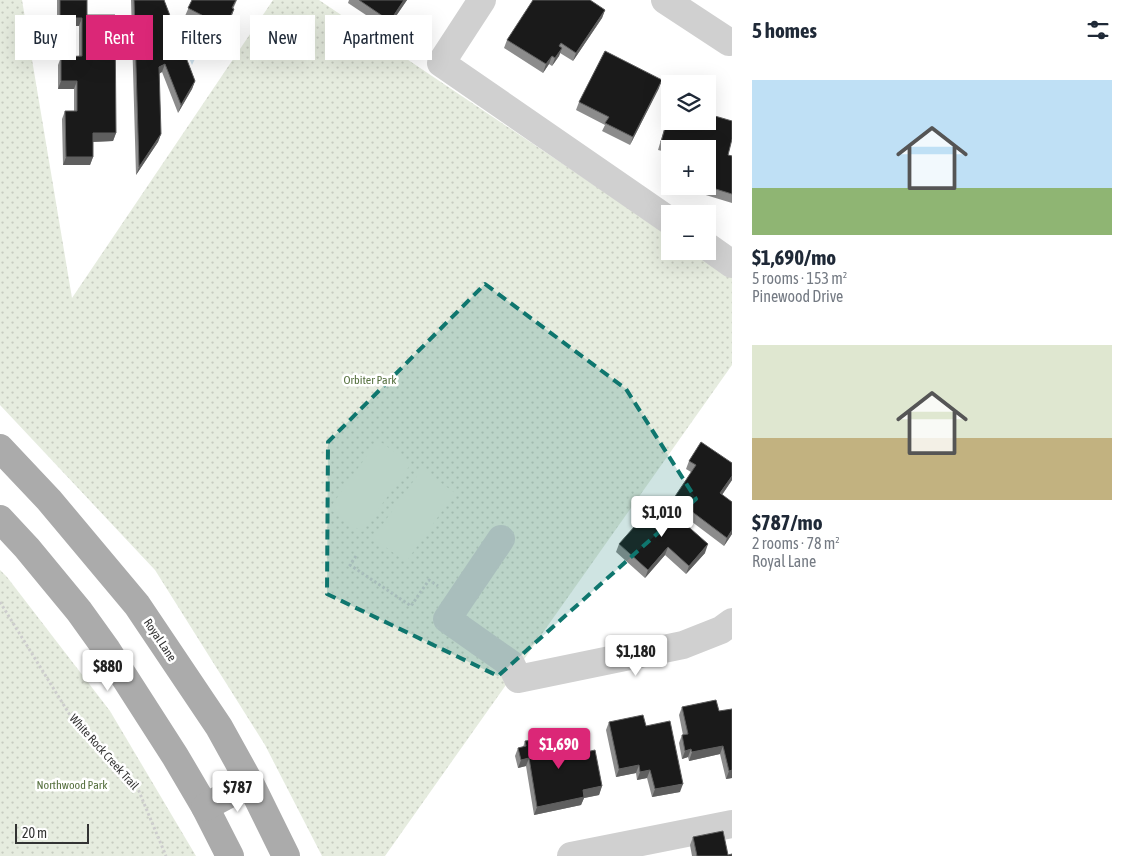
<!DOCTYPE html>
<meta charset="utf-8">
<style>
:root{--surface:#fff;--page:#f6f6f7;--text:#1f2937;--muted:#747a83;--accent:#db2777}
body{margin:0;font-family:"Asap Condensed",sans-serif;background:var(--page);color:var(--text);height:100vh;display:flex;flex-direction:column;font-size:19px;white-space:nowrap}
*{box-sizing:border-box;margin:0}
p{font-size:16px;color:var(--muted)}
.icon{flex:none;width:28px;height:28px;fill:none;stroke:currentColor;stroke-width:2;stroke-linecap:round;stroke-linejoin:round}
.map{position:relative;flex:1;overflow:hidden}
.panel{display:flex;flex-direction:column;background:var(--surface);width:400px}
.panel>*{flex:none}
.guide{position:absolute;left:15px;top:15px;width:475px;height:45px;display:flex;gap:10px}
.controls{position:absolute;left:661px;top:75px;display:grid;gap:10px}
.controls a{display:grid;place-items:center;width:55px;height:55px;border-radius:0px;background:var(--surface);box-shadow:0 5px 20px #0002;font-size:25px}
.scale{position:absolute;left:15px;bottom:12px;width:74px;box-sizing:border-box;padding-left:5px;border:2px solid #333;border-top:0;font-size:14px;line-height:18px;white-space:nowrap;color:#333;-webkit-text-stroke:4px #fff;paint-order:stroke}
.price{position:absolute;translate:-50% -42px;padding:0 11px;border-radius:5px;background:#fff;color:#222;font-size:16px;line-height:32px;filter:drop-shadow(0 1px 2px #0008)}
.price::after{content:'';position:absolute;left:50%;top:30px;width:15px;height:11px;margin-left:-8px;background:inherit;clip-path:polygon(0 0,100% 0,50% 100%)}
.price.current{background:var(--accent);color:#fff}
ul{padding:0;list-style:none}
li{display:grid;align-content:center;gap:10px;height:265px;padding:0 20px}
li span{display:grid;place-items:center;height:155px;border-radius:0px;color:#555}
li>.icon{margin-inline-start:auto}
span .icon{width:90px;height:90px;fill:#fffc;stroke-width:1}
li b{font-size:21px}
h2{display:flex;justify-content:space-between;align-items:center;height:60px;padding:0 20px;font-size:21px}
.pill{padding:0 18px;border-radius:0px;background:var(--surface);box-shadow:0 5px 20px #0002;font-size:18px;line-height:45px}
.pill.current{background:var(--accent);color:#fff}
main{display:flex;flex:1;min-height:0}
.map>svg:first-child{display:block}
.park{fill:url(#park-dots)}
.garden{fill:#e6ecdf}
.water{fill:url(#water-waves)}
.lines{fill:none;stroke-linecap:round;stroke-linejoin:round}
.path{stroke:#cdcdcd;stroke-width:3;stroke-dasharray:2.5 2.5;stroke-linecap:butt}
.minor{stroke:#d0d0d0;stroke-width:28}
.major{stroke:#ababab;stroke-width:28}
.wall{fill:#8c8c8c}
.shaded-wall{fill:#5f5f5f}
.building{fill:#1a1a1a;stroke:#5f5f5f}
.marked{fill:#0f766e;fill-opacity:0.2;stroke:#0f766e;stroke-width:4;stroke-dasharray:10 6;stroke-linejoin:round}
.labels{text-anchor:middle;stroke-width:5;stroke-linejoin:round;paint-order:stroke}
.park-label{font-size:12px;fill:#56703f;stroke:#fff}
.street-label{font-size:12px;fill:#333;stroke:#fff}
</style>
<main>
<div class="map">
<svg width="732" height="856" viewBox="0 0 732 856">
<defs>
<pattern id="park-dots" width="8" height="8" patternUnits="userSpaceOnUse" patternTransform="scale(1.25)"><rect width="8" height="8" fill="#e6ecdf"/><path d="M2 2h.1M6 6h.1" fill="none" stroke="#c6cbc0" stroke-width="1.8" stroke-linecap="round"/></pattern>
<pattern id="water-waves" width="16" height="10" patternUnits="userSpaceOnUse" patternTransform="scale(1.25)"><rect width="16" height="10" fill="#cfe2ee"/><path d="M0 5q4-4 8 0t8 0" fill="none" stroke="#b2c2cd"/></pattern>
</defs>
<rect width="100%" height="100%" fill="#fff"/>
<g class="park">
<polygon points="0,0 22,0 72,298 273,0 319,0 670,236 670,251 693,251 732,277 732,365 385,856 322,856 265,745 155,570 0,405"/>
<polygon points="0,570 7,577 110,711 196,856 0,856"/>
</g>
<g class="garden">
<polygon points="378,440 411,464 362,532 329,509"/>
<polygon points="422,469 455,493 406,562 373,538"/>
</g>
<polygon class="water" points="182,19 208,32 192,65 176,28"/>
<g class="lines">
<g class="path">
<polyline points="356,556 350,565 411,606 429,580 438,586"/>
<polyline points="0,602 73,720 119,765 138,789 166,856"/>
</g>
<g class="minor">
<polyline points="482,0 441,63 670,221"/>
<polyline points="665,0 729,42"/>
<polyline points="708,247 732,264"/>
<polyline points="501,539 447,619 511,664 518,679 683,645 721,630 732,622"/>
<polyline points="571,856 732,824"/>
</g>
<g class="major">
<polyline points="0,448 49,500 137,605 219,727 250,783 286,856"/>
<polyline points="0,519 27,548 79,611 107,650 175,756 205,807 230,856"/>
<polyline points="205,807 250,783"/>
</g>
</g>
<g class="wall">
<polygon points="57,0 87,0 87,15 116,133 113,141 93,142 93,157 90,165 63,165 62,119 65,111 74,111 74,89 58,89 58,65 61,57 79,56 79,26 57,26"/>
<polygon points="131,0 164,0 195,81 192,89 178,113 162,72 159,74 161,134 158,142 136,175"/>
<polygon points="192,0 237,0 233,9 234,9 231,18 222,35 185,16"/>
<polygon points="349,0 407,0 387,29 348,3"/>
<polygon points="605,10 602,18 573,61 560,53 559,56 552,66 549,64 543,73 504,48 507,40"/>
<polygon points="659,88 630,145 602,131 605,125 576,110 579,102"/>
<polygon points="670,109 728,155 732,156 732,203 686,189 687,186 708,186 708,149 670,149 670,153 658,150"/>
<polygon points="689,461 732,480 722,495 732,502 732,534 724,546 671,506 674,498 691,472 686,469"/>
<polygon points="658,500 705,553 686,574 665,555 645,578 616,552 619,544"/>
<polygon points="716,700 732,778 726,779 720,754 689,761 688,757 682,759 679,743 682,735 683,735 679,715 682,707"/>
<polygon points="609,722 680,792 652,797 647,778 637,780 636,773 616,777 606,730"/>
<polygon points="533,737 568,756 602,786 599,795 584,798 581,805 534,815 526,766 518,768 515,756 518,748 523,747 525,741 532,740"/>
<polygon points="693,837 728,855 732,856 692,856 690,845"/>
</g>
<g class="shaded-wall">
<polygon points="404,0 407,0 387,29 390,21"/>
<polygon points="234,9 231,18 222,35 225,27"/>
<polygon points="605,10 602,18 573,61 576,53"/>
<polygon points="60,18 82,18 79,26 57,26"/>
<polygon points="562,48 559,56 552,66 555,58"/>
<polygon points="552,56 549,64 543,73 546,64"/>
<polygon points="165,64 162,72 156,75 159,67"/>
<polygon points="662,80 659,88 630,145 633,137"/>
<polygon points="61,81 77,81 74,89 58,89"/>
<polygon points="195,81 192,89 178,113 181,105"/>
<polygon points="93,133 116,133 113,141 90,142"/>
<polygon points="161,134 158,142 136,175 139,167"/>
<polygon points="66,157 93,157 90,165 63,165"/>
<polygon points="732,476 732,480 717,502 720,493"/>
<polygon points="732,530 732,534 724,546 727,538"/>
<polygon points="708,544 705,553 686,574 689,566"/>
<polygon points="668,547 665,555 645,578 648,570"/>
<polygon points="723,746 720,754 689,761 692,752"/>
<polygon points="691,749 688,757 682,759 685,751"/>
<polygon points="529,758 526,766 518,768 521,760"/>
<polygon points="639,765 636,773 616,777 619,769"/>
<polygon points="650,770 647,778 637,780 640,772"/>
<polygon points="732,770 732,778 726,779 729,771"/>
<polygon points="683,784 680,792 652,797 655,789"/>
<polygon points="602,786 599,795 584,798 581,805 534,815 537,807 583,790"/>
</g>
<g class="building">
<polygon points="60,0 87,0 87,15 115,15 116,133 93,133 93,157 66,157 65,111 77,111 77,81 61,81 61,57 82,56 82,18 60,18"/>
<polygon points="134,0 164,0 195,81 181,105 165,64 159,67 161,134 139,167"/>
<polygon points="192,0 236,0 232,8 234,9 225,27 188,8"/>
<polygon points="359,0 404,0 390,21"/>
<polygon points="533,0 590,0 605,10 576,53 561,43 559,46 562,48 555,58 552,56 546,64 507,40"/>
<polygon points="605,51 662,80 633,137 605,123 609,117 579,102"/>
<polygon points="670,110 670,121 708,121 708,114 732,121 732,139 728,155 732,156 732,194 706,186 708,186 708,149 684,149 661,142"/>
<polygon points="701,442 732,463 732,476 720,493 732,502 732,530 727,538 674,498 696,465 689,461"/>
<polygon points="658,500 708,544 689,566 668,547 648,570 619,544"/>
<polygon points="716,700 719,711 732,709 732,770 729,771 723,746 692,752 691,749 685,751 682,735 688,734 682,707"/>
<polygon points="643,715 646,726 670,721 683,784 655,789 650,770 640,772 639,765 619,769 609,722"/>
<polygon points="563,731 568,756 595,750 602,786 583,790 584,797 537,807 529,758 521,760 518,748 526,746 525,741 533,740 533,737"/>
<polygon points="723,831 728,855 732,854 732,856 697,856 693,837"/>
</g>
<path class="marked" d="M485,284L626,389L696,499L498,676L327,594L328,442Z"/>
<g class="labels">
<g class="park-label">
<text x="370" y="384">Orbiter Park</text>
<text x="72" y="789">Northwood Park</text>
</g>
<g class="street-label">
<text transform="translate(160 640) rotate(56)" y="4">Royal Lane</text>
<text transform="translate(104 752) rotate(48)" y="4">White Rock Creek Trail</text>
</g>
</g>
</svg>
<div class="controls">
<a><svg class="icon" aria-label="layers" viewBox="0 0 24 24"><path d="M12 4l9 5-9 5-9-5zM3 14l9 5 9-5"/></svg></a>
<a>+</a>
<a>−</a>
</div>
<div class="scale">20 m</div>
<b class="price" style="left:662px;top:538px">$1,010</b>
<b class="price" style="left:636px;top:677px">$1,180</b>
<b class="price" style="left:108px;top:692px">$880</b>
<b class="price current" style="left:559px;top:770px">$1,690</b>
<b class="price" style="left:238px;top:813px">$787</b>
<div class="guide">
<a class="pill">Buy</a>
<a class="pill current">Rent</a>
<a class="pill">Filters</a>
<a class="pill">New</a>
<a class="pill">Apartment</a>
</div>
</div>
<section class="panel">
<h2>5 homes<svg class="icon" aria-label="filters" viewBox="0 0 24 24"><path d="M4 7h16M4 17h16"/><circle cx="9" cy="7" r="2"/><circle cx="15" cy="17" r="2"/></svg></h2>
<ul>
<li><span style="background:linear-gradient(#bfe0f5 70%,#8fb573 0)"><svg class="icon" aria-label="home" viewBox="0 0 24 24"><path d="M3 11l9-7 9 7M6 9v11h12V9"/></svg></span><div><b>$1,690/mo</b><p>5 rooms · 153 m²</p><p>Pinewood Drive</p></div></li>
<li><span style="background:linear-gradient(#dfe7d0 60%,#c2b280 0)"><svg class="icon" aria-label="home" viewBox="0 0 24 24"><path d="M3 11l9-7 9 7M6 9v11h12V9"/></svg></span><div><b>$787/mo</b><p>2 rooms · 78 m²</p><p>Royal Lane</p></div></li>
</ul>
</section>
</main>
